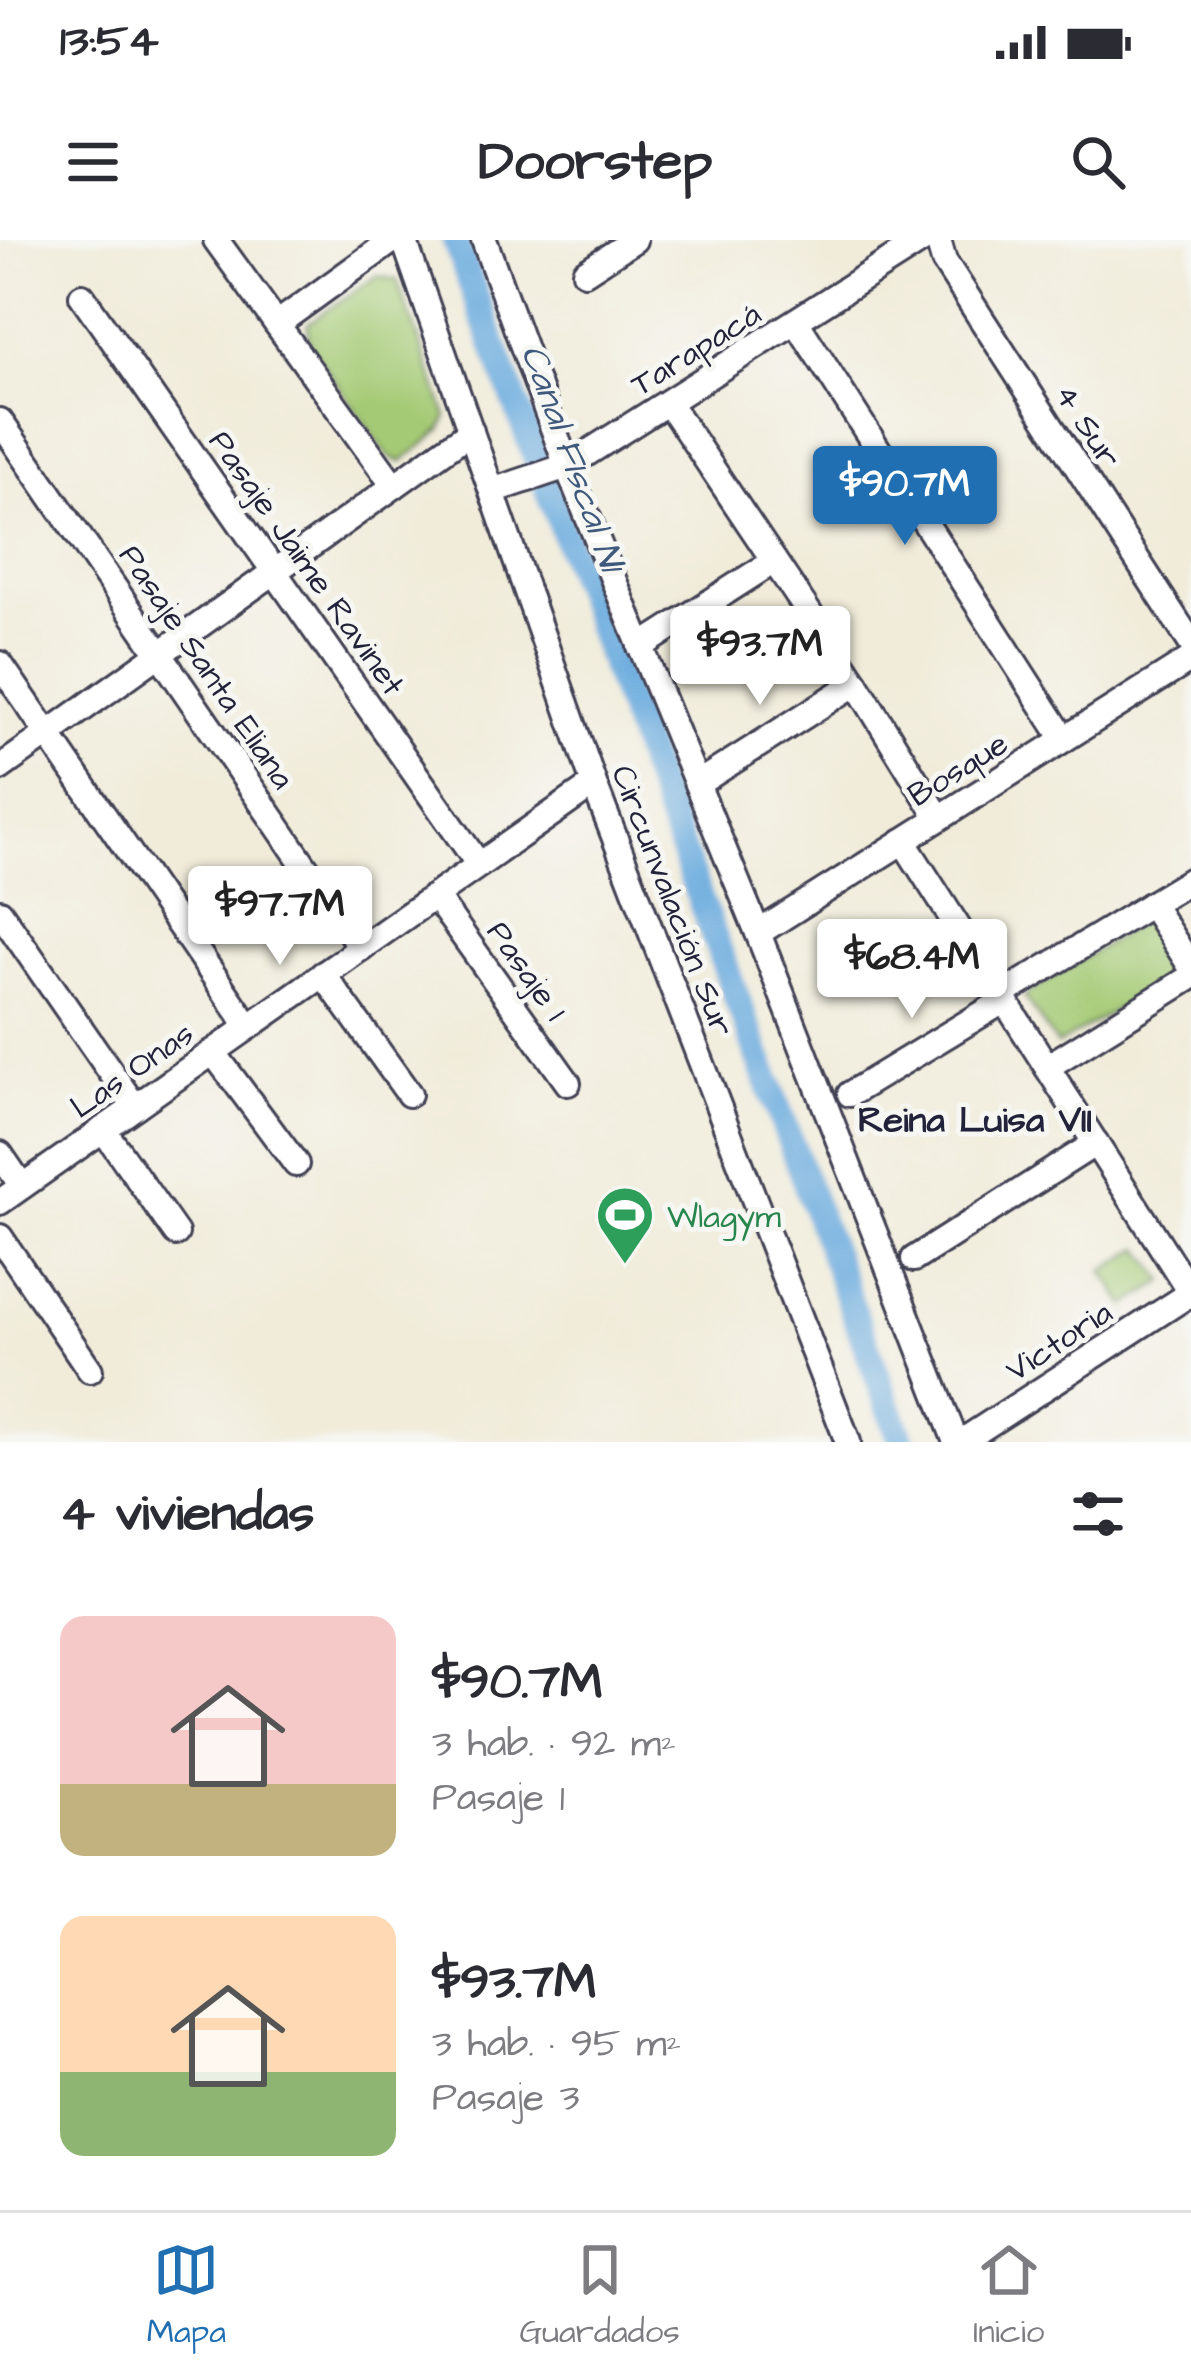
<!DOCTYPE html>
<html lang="es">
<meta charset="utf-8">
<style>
:root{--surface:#fff;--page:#f2f2f3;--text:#2b2b33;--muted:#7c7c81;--line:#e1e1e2;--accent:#1f6fb2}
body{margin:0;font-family:"Architects Daughter",sans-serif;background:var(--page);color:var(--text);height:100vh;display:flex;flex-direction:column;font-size:45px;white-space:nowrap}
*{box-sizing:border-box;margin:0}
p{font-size:39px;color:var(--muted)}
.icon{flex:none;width:66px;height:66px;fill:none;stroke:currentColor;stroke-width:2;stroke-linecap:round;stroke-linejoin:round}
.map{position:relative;height:1202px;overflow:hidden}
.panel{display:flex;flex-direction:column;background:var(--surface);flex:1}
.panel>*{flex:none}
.price{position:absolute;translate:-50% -102px;padding:0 27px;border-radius:12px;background:#fff;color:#222;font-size:39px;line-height:78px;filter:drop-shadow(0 3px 6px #0008)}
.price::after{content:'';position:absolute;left:50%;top:72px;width:36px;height:27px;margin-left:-18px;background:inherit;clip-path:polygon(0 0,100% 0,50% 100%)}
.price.current{background:var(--accent);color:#fff}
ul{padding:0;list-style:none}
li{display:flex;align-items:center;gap:36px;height:300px;padding:0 60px}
li span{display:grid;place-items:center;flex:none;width:336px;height:240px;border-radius:24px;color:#555}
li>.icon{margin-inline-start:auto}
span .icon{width:144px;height:144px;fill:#fffc;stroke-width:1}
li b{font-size:51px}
h2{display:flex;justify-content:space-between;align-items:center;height:144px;padding:0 60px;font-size:51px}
.status{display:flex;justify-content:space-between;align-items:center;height:84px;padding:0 60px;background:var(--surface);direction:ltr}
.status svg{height:33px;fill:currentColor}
header{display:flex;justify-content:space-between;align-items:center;height:156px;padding:0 60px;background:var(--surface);font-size:54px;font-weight:700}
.menu{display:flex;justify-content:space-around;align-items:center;height:168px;border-top:3px solid var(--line);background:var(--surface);font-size:33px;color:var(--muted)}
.menu a{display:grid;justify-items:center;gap:6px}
.menu .current{color:var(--accent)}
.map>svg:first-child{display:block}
.green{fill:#a4ca74;stroke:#637658;stroke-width:3}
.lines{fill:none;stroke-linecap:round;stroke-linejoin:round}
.canal{stroke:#6babde;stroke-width:27}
.street-casing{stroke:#414053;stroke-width:30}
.street{stroke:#fff;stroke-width:24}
.labels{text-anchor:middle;stroke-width:10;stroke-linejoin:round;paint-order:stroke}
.street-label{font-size:33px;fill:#22223b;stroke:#f6f6f2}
.leisure-label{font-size:33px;fill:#27864d;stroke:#f6f6f2;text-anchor:start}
.water-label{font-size:36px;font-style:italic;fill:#3f597c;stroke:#f6f6f2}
.neighbourhood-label{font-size:36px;font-weight:bold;fill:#22223b;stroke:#f6f6f2}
</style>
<div class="status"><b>13:54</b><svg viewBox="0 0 49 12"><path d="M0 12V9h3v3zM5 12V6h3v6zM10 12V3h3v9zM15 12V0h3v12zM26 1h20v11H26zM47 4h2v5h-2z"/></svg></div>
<header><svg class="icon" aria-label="menu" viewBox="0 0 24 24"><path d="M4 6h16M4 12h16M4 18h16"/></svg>Doorstep<svg class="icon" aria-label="search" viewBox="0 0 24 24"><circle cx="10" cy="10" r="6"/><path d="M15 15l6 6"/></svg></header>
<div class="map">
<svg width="1191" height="1202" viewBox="0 0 1191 1202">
<rect width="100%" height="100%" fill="#f6f6f2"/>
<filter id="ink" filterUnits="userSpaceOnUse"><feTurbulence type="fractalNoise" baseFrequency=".00833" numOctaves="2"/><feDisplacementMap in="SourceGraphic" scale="24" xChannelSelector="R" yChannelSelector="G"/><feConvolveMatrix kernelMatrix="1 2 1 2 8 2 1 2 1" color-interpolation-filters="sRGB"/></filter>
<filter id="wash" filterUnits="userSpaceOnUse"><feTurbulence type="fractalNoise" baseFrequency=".004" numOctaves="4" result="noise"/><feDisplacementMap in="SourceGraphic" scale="48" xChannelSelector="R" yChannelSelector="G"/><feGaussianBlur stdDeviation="2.7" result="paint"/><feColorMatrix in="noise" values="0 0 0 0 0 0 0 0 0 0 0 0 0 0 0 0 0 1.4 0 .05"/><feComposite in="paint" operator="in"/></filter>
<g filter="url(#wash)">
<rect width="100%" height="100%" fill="#f1ecda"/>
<g class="green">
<polygon points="377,36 397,40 447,176 441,190 402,222 389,217 309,104 308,83"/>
<polygon points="1148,678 1180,731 1057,805 1024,756"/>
<polygon points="1141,1008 1165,1041 1126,1066 1103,1031"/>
</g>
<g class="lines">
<polyline class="canal" points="455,0 902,1202"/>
</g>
</g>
<g filter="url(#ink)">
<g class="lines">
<g class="street-casing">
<g id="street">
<polyline points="216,0 394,246"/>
<polyline points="404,0 594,544 848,1202"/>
<polyline points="484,0 567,226 758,693 956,1202"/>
<polyline points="938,0 944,21 1191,403"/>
<polyline points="585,32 634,0"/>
<polyline points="82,56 479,625"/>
<polyline points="797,83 1064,499"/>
<polyline points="277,84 393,0"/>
<polyline points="669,164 856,443 939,578"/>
<polyline points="0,181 361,708"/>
<polyline points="492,251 567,226 923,0"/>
<polyline points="640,407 774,321"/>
<polyline points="0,424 249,787"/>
<polyline points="0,528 471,191"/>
<polyline points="697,544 856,443"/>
<polyline points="903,601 1191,1053"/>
<polyline points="435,656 568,843"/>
<polyline points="1151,664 1191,727"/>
<polyline points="0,672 135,867"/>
<polyline points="758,693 1191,419"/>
<polyline points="323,734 409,854"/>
<polyline points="1001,755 1191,640"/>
<polyline points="213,812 296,924"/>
<polyline points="1047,827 1191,737"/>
<polyline points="850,854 1005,760"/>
<polyline points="103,889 176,993"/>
<polyline points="0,914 22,946"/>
<polyline points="0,962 594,544"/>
<polyline points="0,997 90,1130"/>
<polyline points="914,1019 1096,903"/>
<polyline points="961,1202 1191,1053"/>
</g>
</g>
<use href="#street" class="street"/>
</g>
</g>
<defs>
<g id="stadium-pin" transform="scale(3)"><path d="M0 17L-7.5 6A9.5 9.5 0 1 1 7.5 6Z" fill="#2e9e5b" stroke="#f6f6f2"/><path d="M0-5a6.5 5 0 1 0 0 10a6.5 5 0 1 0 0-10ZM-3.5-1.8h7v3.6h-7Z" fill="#fff"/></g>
</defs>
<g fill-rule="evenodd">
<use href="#stadium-pin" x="625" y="975"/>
</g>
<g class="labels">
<g class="street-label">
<text transform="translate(695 108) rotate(-32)" y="12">Tarapacá</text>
<text transform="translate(1089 185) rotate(57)" y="12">4 Sur</text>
<text transform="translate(308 322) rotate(55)" y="12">Pasaje Jaime Ravinet</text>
<text transform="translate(208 426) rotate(56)" y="12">Pasaje Santa Eliana</text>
<text transform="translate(957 528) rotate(-32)" y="12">Bosque</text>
<text transform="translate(674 660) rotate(69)" y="12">Circunvalación Sur</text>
<text transform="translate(528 730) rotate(55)" y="12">Pasaje 1</text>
<text transform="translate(131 829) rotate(-35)" y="12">Las Onas</text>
<text transform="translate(1058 1100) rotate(-33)" y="12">Victoria</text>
</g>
<g class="leisure-label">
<text x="667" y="987">Wlagym</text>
</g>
<g class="water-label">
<text transform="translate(574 217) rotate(70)" y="13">Canal FIscal N1</text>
</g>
<g class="neighbourhood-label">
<text x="975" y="891">Reina Luisa VII</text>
</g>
</g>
</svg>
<b class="price current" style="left:905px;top:308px">$90.7M</b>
<b class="price" style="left:760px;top:468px">$93.7M</b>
<b class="price" style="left:280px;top:728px">$97.7M</b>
<b class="price" style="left:912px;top:781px">$68.4M</b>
</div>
<section class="panel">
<h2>4 viviendas<svg class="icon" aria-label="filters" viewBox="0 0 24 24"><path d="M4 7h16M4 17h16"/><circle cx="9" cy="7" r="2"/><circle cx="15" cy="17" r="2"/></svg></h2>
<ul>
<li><span style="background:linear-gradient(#f6c9c9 70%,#c2b280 0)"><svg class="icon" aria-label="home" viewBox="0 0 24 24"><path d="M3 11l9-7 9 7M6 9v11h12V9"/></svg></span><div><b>$90.7M</b><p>3 hab. · 92 m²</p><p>Pasaje 1</p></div></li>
<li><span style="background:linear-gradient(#ffd9b3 65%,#8fb573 0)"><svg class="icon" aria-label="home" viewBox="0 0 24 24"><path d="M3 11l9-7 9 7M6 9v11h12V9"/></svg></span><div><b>$93.7M</b><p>3 hab. · 95 m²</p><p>Pasaje 3</p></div></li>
</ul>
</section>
<nav class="menu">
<a class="current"><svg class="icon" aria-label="map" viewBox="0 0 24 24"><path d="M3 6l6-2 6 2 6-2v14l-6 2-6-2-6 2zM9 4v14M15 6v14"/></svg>Mapa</a>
<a><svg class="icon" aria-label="saved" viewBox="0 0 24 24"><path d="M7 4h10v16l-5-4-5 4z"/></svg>Guardados</a>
<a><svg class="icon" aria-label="home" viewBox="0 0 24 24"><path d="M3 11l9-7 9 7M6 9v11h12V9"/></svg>Inicio</a>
</nav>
